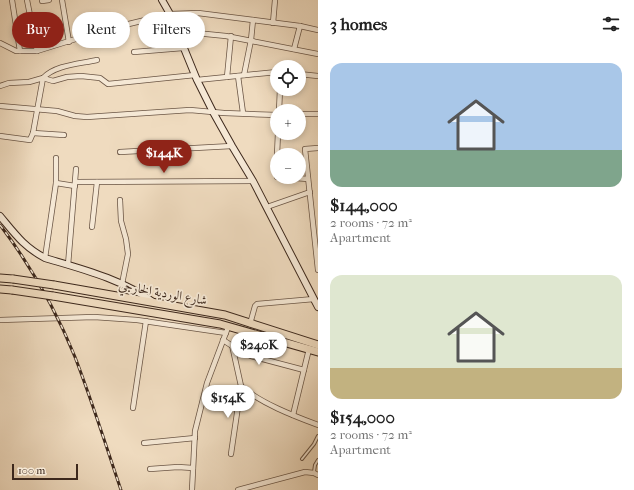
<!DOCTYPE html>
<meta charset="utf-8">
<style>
:root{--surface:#fff;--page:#f6f6f6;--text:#222;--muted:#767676;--accent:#8f2418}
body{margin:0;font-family:"IM FELL French Canon",Amiri,serif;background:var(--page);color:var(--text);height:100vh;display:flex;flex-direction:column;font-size:15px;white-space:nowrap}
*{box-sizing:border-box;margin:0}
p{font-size:13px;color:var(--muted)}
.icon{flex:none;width:22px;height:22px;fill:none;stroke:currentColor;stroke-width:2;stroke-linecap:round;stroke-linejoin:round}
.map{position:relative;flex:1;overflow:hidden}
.details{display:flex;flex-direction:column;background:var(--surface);width:316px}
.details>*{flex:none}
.hud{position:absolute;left:12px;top:12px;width:246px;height:36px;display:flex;gap:8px}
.fabs{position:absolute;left:270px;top:60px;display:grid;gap:8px}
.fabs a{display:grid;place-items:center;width:36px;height:36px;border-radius:50%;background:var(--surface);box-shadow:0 2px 6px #0003;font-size:20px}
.scale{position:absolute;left:12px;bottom:10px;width:66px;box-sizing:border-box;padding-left:4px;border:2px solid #3d281c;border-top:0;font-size:11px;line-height:14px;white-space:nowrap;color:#3d281c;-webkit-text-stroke:3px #f5e8d5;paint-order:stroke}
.price{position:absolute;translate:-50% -34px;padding:0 9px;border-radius:14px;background:#fff;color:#222;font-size:13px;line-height:26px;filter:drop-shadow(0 1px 2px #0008)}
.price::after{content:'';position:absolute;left:50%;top:24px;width:12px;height:9px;margin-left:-6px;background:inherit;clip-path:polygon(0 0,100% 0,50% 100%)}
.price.active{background:var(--accent);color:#fff}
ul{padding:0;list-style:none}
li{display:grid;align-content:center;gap:8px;height:212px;padding:0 12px}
li span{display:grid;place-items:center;height:124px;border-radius:12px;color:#555}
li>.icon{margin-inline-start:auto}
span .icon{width:72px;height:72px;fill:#fffc;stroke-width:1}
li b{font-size:17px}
h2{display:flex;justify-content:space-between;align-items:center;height:48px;padding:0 12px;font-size:17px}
.chip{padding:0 14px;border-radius:18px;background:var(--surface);box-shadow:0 2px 6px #0003;font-size:14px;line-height:36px}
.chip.active{background:var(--accent);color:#fff}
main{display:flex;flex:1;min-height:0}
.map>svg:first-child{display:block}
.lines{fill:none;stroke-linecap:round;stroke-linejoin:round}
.lane-casing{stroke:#6a5545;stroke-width:4}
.street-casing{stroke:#6a5545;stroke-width:6}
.secondary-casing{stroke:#3d281c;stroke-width:8}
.primary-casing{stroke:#3d281c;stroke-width:9}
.lane{stroke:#f5e8d5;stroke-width:2}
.street{stroke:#f5e8d5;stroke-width:4.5}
.secondary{stroke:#f5e8d5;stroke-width:6}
.primary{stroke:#efdbbf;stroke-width:7}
.rail-casing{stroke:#3d281c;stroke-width:3}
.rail{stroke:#f5e8d5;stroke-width:1.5;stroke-dasharray:4.5;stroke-linecap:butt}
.primary-bridge-casing{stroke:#3d281c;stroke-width:9;stroke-linecap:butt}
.primary-bridge{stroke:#efdbbf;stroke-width:7}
.labels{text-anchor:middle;stroke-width:3.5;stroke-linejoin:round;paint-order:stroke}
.street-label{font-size:13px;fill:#3d281c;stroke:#f5e8d5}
</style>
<main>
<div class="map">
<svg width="318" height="490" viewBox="0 0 318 490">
<rect width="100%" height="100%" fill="#efdbbf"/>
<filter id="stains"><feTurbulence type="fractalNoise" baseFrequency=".005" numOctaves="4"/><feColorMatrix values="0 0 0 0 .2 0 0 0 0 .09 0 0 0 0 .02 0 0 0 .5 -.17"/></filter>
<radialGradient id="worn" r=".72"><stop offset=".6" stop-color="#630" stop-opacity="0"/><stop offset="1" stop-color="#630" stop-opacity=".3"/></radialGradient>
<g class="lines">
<g class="lane-casing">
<g id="lane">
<polyline points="302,459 314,444 318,436"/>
<polyline points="314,472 315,465 318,460"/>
</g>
</g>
<g class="street-casing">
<g id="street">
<polyline points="12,0 20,51"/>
<polyline points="27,0 37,51"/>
<polyline points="62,0 69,42"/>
<polyline points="42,1 49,0"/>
<polyline points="273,23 275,0"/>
<polyline points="176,31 226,36 318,54"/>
<polyline points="0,43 16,51 37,51 108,29 170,14 198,13 300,26 318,30"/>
<polyline points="294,49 300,26"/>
<polyline points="134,52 183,48"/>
<polyline points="299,74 318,76"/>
<polyline points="244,75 251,40 253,20"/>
<polyline points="238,76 243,113"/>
<polyline points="227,77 231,36"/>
<polyline points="197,80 277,72"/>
<polyline points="0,86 9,83 29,82 43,78 53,81 67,77 81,76 100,78 108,84 195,75"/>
<polyline points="0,106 57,111 75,116 87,117 190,110 224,113 277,115"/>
<polyline points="279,111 280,89"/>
<polyline points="299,114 318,114"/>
<polyline points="33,133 64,135"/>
<path d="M0,136L30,140L33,133L43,78C55,65 79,64 97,60"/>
<polyline points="318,148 305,149 318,270"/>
<polyline points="120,152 232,146"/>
<polyline points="277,155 278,133"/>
<polyline points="277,167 277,177"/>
<polyline points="282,177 308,179"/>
<polyline points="76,182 253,181"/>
<polyline points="56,183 75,186"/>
<polyline points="120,200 121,221 126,239 128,254 122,284"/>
<polyline points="267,207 310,192"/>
<polyline points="92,227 97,182"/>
<polyline points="45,258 56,183 56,158"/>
<polyline points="68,265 76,169"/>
<polyline points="0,320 94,317 137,320 226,333"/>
<polyline points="250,324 255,306 257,304 314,299"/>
<polyline points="223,340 240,351 251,356 304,370"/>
<path d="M232,345L241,386C260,403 294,416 318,425"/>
<polyline points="133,408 146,321"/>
<polyline points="293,415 309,349"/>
<polyline points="144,443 195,438"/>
<polyline points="231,454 241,386"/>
<polyline points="150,469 178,467 193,468"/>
<polyline points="192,490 195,431 207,383 227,330"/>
<polyline points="238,490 305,472 314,473 318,475"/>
</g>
</g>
<g class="secondary-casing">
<g id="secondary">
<polyline points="162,0 170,14 197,80 213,112 232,146 253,181 318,307"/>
<path d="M0,216C15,234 24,247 45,258C82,269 122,279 153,302"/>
</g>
</g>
<g class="primary-casing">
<g id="primary">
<polyline points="0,278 13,279"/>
<polyline points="54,285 225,315 318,345"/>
<polyline points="0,289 12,290"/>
<polyline points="53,296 220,324 318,352"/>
</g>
</g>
<use href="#lane" class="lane"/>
<use href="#street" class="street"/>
<use href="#secondary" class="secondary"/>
<use href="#primary" class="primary"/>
<g class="rail-casing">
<path id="rail" d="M0,225C31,266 56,310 75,357C92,401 106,446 121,490"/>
</g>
<use href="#rail" class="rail"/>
<g class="primary-bridge-casing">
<g id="primary-bridge">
<polyline points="13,279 54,285"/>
<polyline points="12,290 53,296"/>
</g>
</g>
<use href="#primary-bridge" class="primary-bridge"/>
</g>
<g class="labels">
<g class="street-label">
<text transform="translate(163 292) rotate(10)" y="5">شارع الوردية الخارجي</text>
</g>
</g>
<rect width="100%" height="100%" filter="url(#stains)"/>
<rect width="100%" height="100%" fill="url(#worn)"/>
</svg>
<div class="fabs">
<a><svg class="icon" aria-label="locate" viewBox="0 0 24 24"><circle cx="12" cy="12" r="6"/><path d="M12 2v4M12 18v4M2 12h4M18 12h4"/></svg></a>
<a>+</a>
<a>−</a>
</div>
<div class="scale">100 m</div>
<b class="price active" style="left:164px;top:174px">$144K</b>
<b class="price" style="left:259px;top:366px">$240K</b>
<b class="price" style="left:228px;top:419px">$154K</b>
<div class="hud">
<a class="chip active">Buy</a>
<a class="chip">Rent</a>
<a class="chip">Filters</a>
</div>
</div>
<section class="details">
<h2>3 homes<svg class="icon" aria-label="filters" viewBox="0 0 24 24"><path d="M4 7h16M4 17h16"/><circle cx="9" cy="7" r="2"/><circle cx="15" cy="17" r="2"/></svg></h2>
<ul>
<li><span style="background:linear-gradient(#a9c7e8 70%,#7fa58c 0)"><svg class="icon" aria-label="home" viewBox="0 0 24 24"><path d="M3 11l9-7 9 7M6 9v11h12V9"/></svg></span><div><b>$144,000</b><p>2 rooms · 72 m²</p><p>Apartment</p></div></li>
<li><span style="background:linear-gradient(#dfe7d0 75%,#c2b280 0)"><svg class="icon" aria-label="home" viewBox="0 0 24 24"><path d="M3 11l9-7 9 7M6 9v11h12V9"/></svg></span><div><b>$154,000</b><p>2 rooms · 72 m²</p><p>Apartment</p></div></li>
</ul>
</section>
</main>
